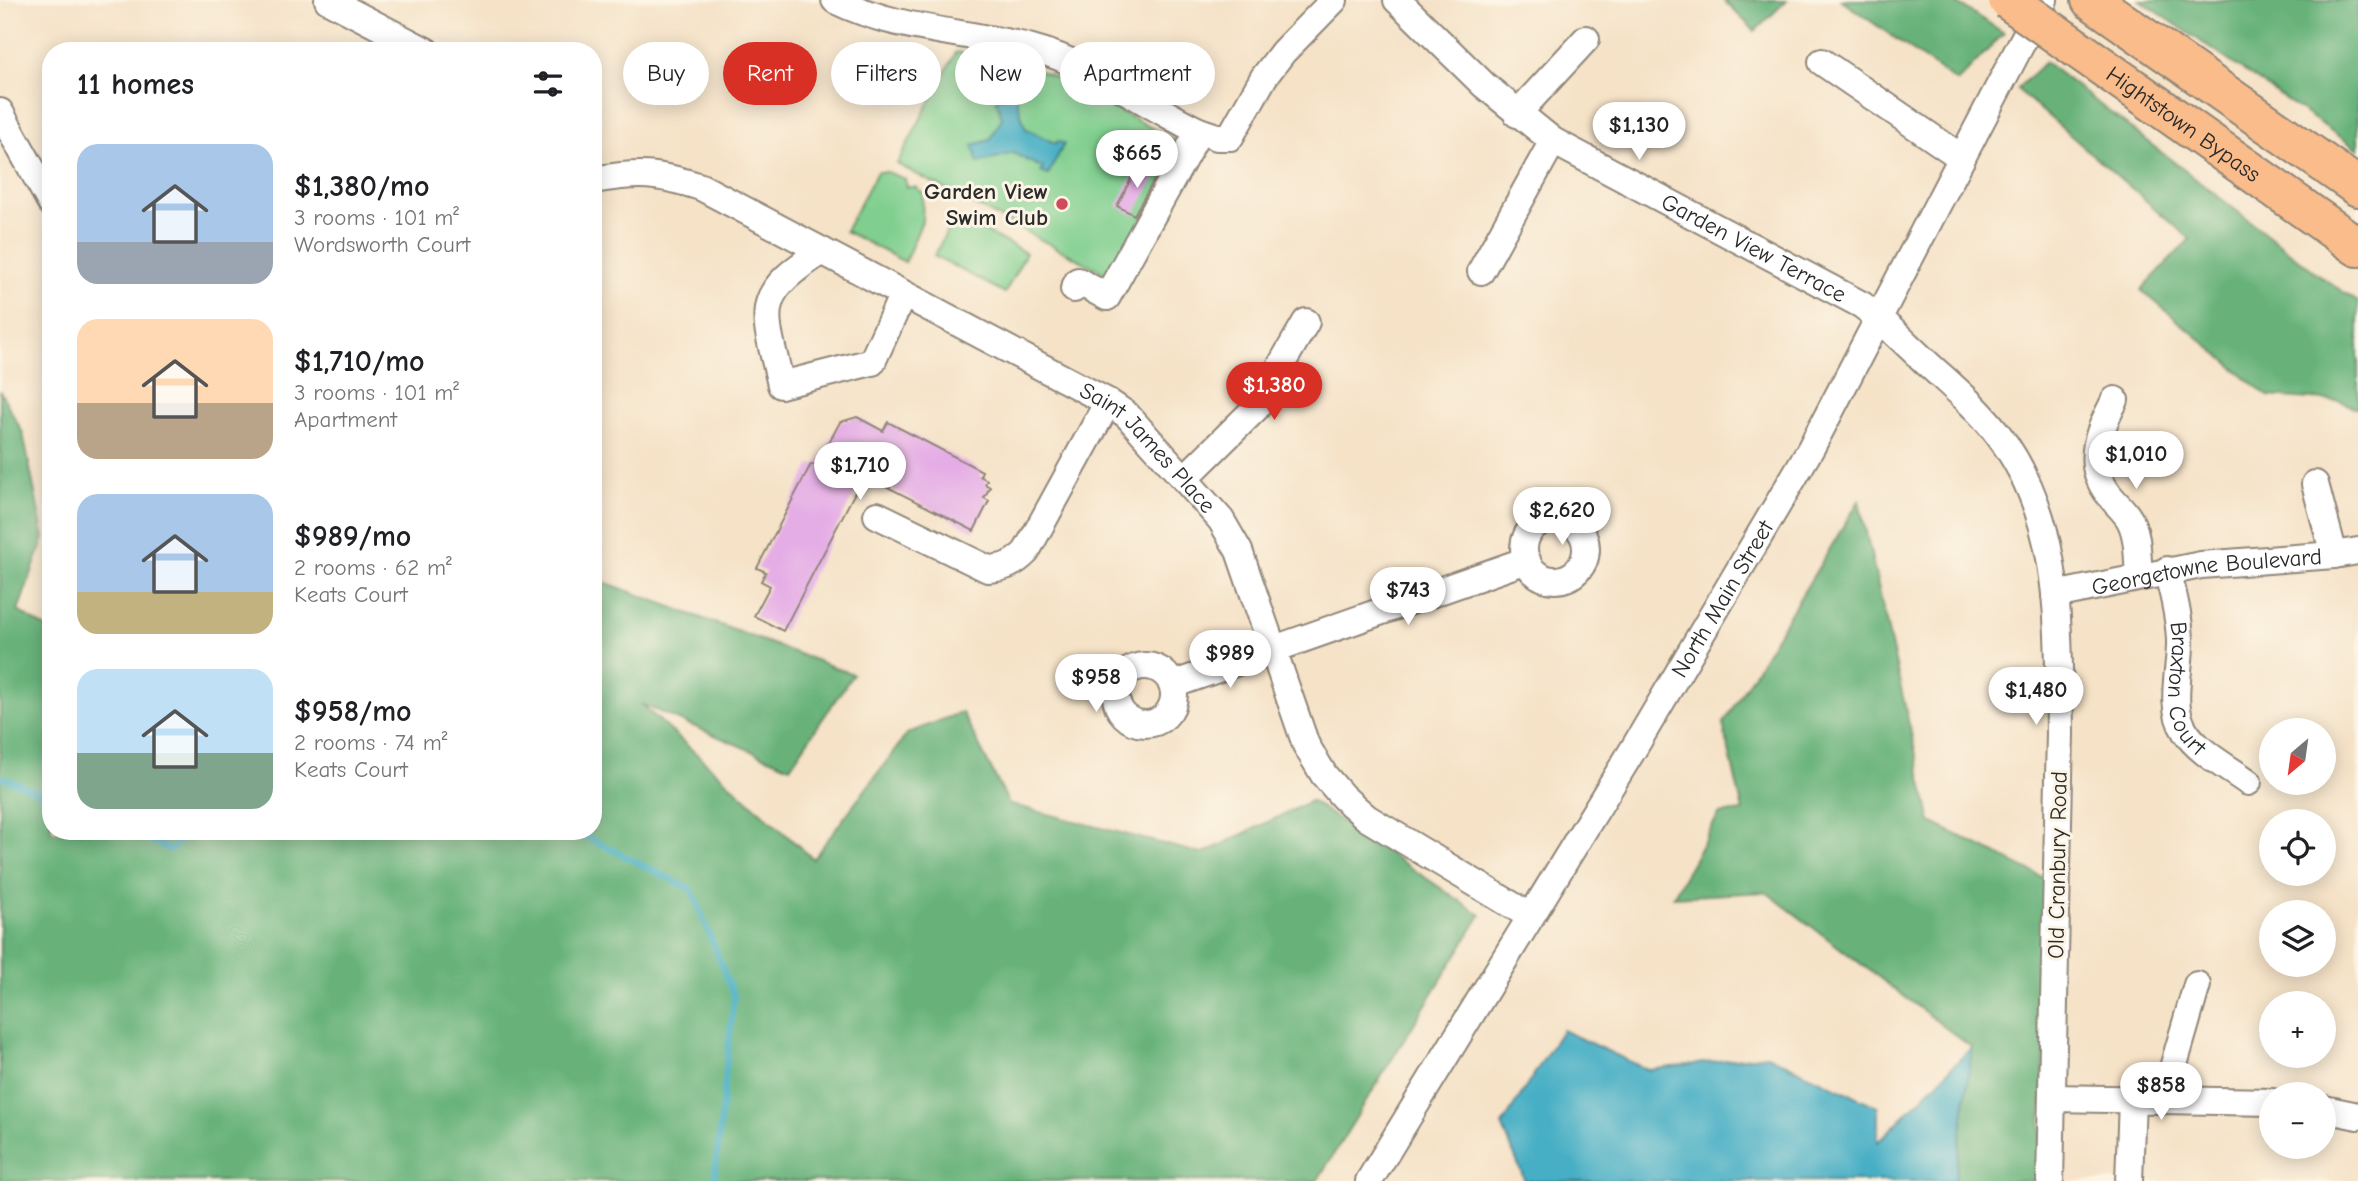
<!DOCTYPE html>
<meta charset="utf-8">
<style>
:root{--surface:#fff;--page:#f2f2f2;--text:#202124;--muted:#757577;--accent:#d93025}
body{margin:0;font-family:"Comic Neue",sans-serif;background:var(--page);color:var(--text);height:100vh;display:flex;flex-direction:column;font-size:26px;white-space:nowrap}
*{box-sizing:border-box;margin:0}
p{font-size:23px;color:var(--muted)}
.icon{flex:none;width:38px;height:38px;fill:none;stroke:currentColor;stroke-width:2;stroke-linecap:round;stroke-linejoin:round}
.map{position:relative;flex:1;overflow:hidden}
.side{position:absolute;left:42px;top:42px;width:560px;height:798px;display:flex;flex-direction:column;background:var(--surface);border-radius:28px;box-shadow:0 4px 18px #0003}
.side>*{flex:none}
.guide{position:absolute;left:623px;top:42px;width:665px;height:63px;display:flex;gap:14px}
.needle{width:46px;rotate:209deg}
.tools{position:absolute;left:2259px;top:718px;display:grid;gap:14px}
.tools a{display:grid;place-items:center;width:77px;height:77px;border-radius:50%;background:var(--surface);box-shadow:0 4px 18px #0003;font-size:35px}
.price{position:absolute;translate:-50% -60px;padding:0 16px;border-radius:24px;background:#fff;color:#222;font-size:23px;line-height:46px;filter:drop-shadow(0 2px 4px #0008)}
.price::after{content:'';position:absolute;left:50%;top:42px;width:21px;height:16px;margin-left:-10px;background:inherit;clip-path:polygon(0 0,100% 0,50% 100%)}
.price.current{background:var(--accent);color:#fff}
ul{padding:0;list-style:none}
li{display:flex;align-items:center;gap:21px;height:175px;padding:0 35px}
li span{display:grid;place-items:center;flex:none;width:196px;height:140px;border-radius:21px;color:#555}
li>.icon{margin-inline-start:auto}
span .icon{width:84px;height:84px;fill:#fffc;stroke-width:1}
li b{font-size:30px}
h2{display:flex;justify-content:space-between;align-items:center;height:84px;padding:0 35px;font-size:30px}
.pill{padding:0 24px;border-radius:32px;background:var(--surface);box-shadow:0 4px 18px #0003;font-size:24px;line-height:63px}
.pill.current{background:var(--accent);color:#fff}
.map>svg:first-child{display:block}
.green{fill:#80cf8f;stroke:#567d5d;stroke-width:2}
.forest{fill:#68b27a;stroke:#4a6e52;stroke-width:2}
.water{fill:#46afc5;stroke:#386d78;stroke-width:2}
.lines{fill:none;stroke-linecap:round;stroke-linejoin:round}
.stream{stroke:#46afc5;stroke-width:6}
.building{fill:#e5ade6}
.minor-casing{stroke:#908679;stroke-width:30}
.highway-casing{stroke:#908679;stroke-width:42}
.minor{stroke:#fff;stroke-width:26}
.highway{stroke:#f9bc8a;stroke-width:38}
.highway-bridge-casing{stroke:#908679;stroke-width:42;stroke-linecap:butt}
.highway-bridge{stroke:#f9bc8a;stroke-width:38}
.poi-dot{fill:#d1495b;stroke:#fcf5e5;stroke-width:2.5}
.labels{text-anchor:middle;stroke-width:6;stroke-linejoin:round;paint-order:stroke}
.street-label{font-size:23px;fill:#2b2b2b;stroke:#fcf5e5}
.poi-label{font-size:23px;font-weight:bold;fill:#2b2b2b;stroke:#fcf5e5;text-anchor:end}
</style>
<div class="map">
<svg width="2358" height="1181" viewBox="0 0 2358 1181">
<rect width="100%" height="100%" fill="#fcf5e5"/>
<filter id="ink" filterUnits="userSpaceOnUse"><feTurbulence type="fractalNoise" baseFrequency=".0143" numOctaves="2"/><feDisplacementMap in="SourceGraphic" scale="14" xChannelSelector="R" yChannelSelector="G"/><feConvolveMatrix kernelMatrix="1 2 1 2 8 2 1 2 1" color-interpolation-filters="sRGB"/></filter>
<filter id="wash" filterUnits="userSpaceOnUse"><feTurbulence type="fractalNoise" baseFrequency=".00686" numOctaves="4" result="noise"/><feDisplacementMap in="SourceGraphic" scale="28" xChannelSelector="R" yChannelSelector="G"/><feGaussianBlur stdDeviation="1.57" result="paint"/><feColorMatrix in="noise" values="0 0 0 0 0 0 0 0 0 0 0 0 0 0 0 0 0 1.4 0 .05"/><feComposite in="paint" operator="in"/></filter>
<g filter="url(#wash)">
<rect width="100%" height="100%" fill="#f5e2c7"/>
<g class="green">
<polygon points="956,52 1021,63 1061,80 1182,144 1112,277 897,164"/>
<polygon points="877,172 887,172 905,179 907,187 915,187 923,193 922,221 905,262 845,231"/>
<polygon points="955,216 1026,253 1005,293 934,256"/>
</g>
<g class="forest">
<polygon points="1723,0 1787,0 1755,31"/>
<polygon points="1841,0 1952,0 2004,33 1957,82"/>
<polygon points="2140,0 2358,0 2358,149"/>
<polygon points="2045,62 2323,278 2358,302 2358,409 2340,401 2268,396 2141,290 2190,239 2017,89"/>
<polygon points="0,391 23,433 44,538 18,611 51,631 51,831 593,831 593,578 853,674 790,767 641,704 813,859 908,733 962,712 1009,804 1202,854 1311,801 1481,915 1317,1181 0,1181"/>
<polygon points="1859,501 1931,822 2054,883 2038,1181 1955,1181 1971,1047 1766,892 1673,897 1719,814 1743,811 1723,724"/>
</g>
<g class="water">
<polygon points="1015,93 1025,128 1056,144 1058,141 1064,144 1048,175 1041,172 1043,168 1013,153 978,163 973,145 990,140 1002,118 996,99"/>
<polygon points="1562,1030 1648,1070 1767,1055 1878,1107 1878,1142 1972,1047 1955,1181 1525,1181 1502,1125"/>
</g>
<g class="lines">
<g class="stream">
<polyline points="0,776 51,798"/>
<polyline points="128,831 171,850 189,831"/>
<polyline points="575,831 692,890 734,997 714,1181"/>
</g>
</g>
<g id="blocks">
<g class="building">
<polygon points="1138,165 1157,175 1134,215 1117,206"/>
<polygon points="857,417 883,431 888,422 982,471 980,476 987,480 985,484 990,487 984,498 989,501 974,531 864,475 783,631 754,616 770,586 761,581 766,572 757,568 811,464 817,465 840,422"/>
</g>
</g>
</g>
<g filter="url(#ink)">
<use href="#blocks" fill-opacity="0" stroke="#908679" stroke-width="2"/>
<g class="lines">
<g class="minor-casing">
<g id="minor">
<polyline points="328,0 426,51"/>
<path d="M835,0C897,31 966,31 1032,48C1089,63 1145,105 1199,131L1217,137H1230L1264,77L1283,52L1334,0"/>
<path id="s1" d="M1397,0L1484,85L1553,141L1862,305C1886,323 1907,345 1929,365C1953,387 1977,407 1997,433C2064,519 2058,629 2060,733L2050,1181"/>
<polyline points="1822,62 1962,158"/>
<polyline points="0,112 51,203"/>
<polyline points="1517,114 1586,39"/>
<path id="s2" d="M593,180C639,172 657,173 701,187L1108,402L1127,415L1221,520L1239,551L1306,745L1324,775L1343,797L1367,818L1530,916"/>
<path d="M822,251C750,297 764,310 781,385L872,362L903,294"/>
<polyline points="1481,271 1553,141"/>
<polyline points="1074,289 1078,281 1107,297 1199,131"/>
<path d="M2115,400C2100,429 2084,461 2107,492C2113,501 2122,508 2128,517C2139,534 2137,557 2139,576"/>
<polyline points="1185,478 1256,408 1306,322"/>
<polyline points="2315,484 2334,555"/>
<path d="M877,515L988,569C1005,568 1014,564 1026,552L1108,402"/>
<circle cx="1555" cy="549" r="31"/>
<path id="s3" d="M2167,570C2173,593 2179,616 2180,640C2181,669 2168,705 2185,731C2198,752 2227,767 2248,782"/>
<path id="s4" d="M2055,595L2201,565L2334,555L2358,551"/>
<circle cx="1145" cy="695" r="29"/>
<polyline points="1172,685 1527,560"/>
<polyline points="2052,1098 2272,1102"/>
<polyline points="2164,1099 2197,985"/>
<polyline points="2324,1109 2358,1116"/>
<path id="s5" d="M1369,1181L1634,748L1811,448L2044,0"/>
<polyline points="2129,1181 2132,1099"/>
</g>
</g>
<g class="highway-casing">
<g id="highway">
<polyline points="2091,0 2358,187"/>
<path id="s6" d="M2079,50L2358,247"/>
</g>
</g>
<use href="#minor" class="minor"/>
<use href="#highway" class="highway"/>
<g class="highway-bridge-casing">
<polyline id="highway-bridge" points="2008,0 2079,50"/>
</g>
<use href="#highway-bridge" class="highway-bridge"/>
</g>
</g>
<circle class="poi-dot" cx="1062" cy="204" r="7"/>
<g class="labels">
<g class="street-label">
<text dy="8" stroke="none"><textPath href="#s6" startOffset="128">Hightstown Bypass</textPath></text>
<text dy="8" stroke="none"><textPath href="#s1" startOffset="438">Garden View Terrace</textPath></text>
<text dy="8" stroke="none"><textPath href="#s2" startOffset="630">Saint James Place</textPath></text>
<text dy="8" stroke="none"><textPath href="#s4" startOffset="154">Georgetowne Boulevard</textPath></text>
<text dy="8" stroke="none"><textPath href="#s5" startOffset="681">North Main Street</textPath></text>
<text dy="8" stroke="none"><textPath href="#s3" startOffset="122">Braxton Court</textPath></text>
<text transform="translate(2057 865) rotate(-89)" y="8">Old Cranbury Road</text>
</g>
<g class="poi-label">
<text x="1048" y="199">Garden View<tspan x="1048" dy="26">Swim Club</tspan></text>
</g>
</g>
</svg>
<div class="tools">
<a><svg class="needle" viewBox="-14 -14 28 28"><path d="M0-13l5 13h-10z" fill="#e53935"/><path d="M0 13l5-13h-10z" fill="#757577"/></svg></a>
<a><svg class="icon" aria-label="locate" viewBox="0 0 24 24"><circle cx="12" cy="12" r="6"/><path d="M12 2v4M12 18v4M2 12h4M18 12h4"/></svg></a>
<a><svg class="icon" aria-label="layers" viewBox="0 0 24 24"><path d="M12 4l9 5-9 5-9-5zM3 14l9 5 9-5"/></svg></a>
<a>+</a>
<a>−</a>
</div>
<b class="price" style="left:1639px;top:162px">$1,130</b>
<b class="price" style="left:1137px;top:190px">$665</b>
<b class="price current" style="left:1274px;top:422px">$1,380</b>
<b class="price" style="left:2136px;top:491px">$1,010</b>
<b class="price" style="left:860px;top:502px">$1,710</b>
<b class="price" style="left:1562px;top:547px">$2,620</b>
<b class="price" style="left:1408px;top:627px">$743</b>
<b class="price" style="left:1230px;top:690px">$989</b>
<b class="price" style="left:1096px;top:714px">$958</b>
<b class="price" style="left:2036px;top:727px">$1,480</b>
<b class="price" style="left:2161px;top:1122px">$858</b>
<div class="guide">
<a class="pill">Buy</a>
<a class="pill current">Rent</a>
<a class="pill">Filters</a>
<a class="pill">New</a>
<a class="pill">Apartment</a>
</div>
<section class="side">
<h2>11 homes<svg class="icon" aria-label="filters" viewBox="0 0 24 24"><path d="M4 7h16M4 17h16"/><circle cx="9" cy="7" r="2"/><circle cx="15" cy="17" r="2"/></svg></h2>
<ul>
<li><span style="background:linear-gradient(#a9c7e8 70%,#9aa5b1 0)"><svg class="icon" aria-label="home" viewBox="0 0 24 24"><path d="M3 11l9-7 9 7M6 9v11h12V9"/></svg></span><div><b>$1,380/mo</b><p>3 rooms · 101 m²</p><p>Wordsworth Court</p></div></li>
<li><span style="background:linear-gradient(#ffd9b3 60%,#b9a48a 0)"><svg class="icon" aria-label="home" viewBox="0 0 24 24"><path d="M3 11l9-7 9 7M6 9v11h12V9"/></svg></span><div><b>$1,710/mo</b><p>3 rooms · 101 m²</p><p>Apartment</p></div></li>
<li><span style="background:linear-gradient(#a9c7e8 70%,#c2b280 0)"><svg class="icon" aria-label="home" viewBox="0 0 24 24"><path d="M3 11l9-7 9 7M6 9v11h12V9"/></svg></span><div><b>$989/mo</b><p>2 rooms · 62 m²</p><p>Keats Court</p></div></li>
<li><span style="background:linear-gradient(#bfe0f5 60%,#7fa58c 0)"><svg class="icon" aria-label="home" viewBox="0 0 24 24"><path d="M3 11l9-7 9 7M6 9v11h12V9"/></svg></span><div><b>$958/mo</b><p>2 rooms · 74 m²</p><p>Keats Court</p></div></li>
</ul>
</section>
</div>
